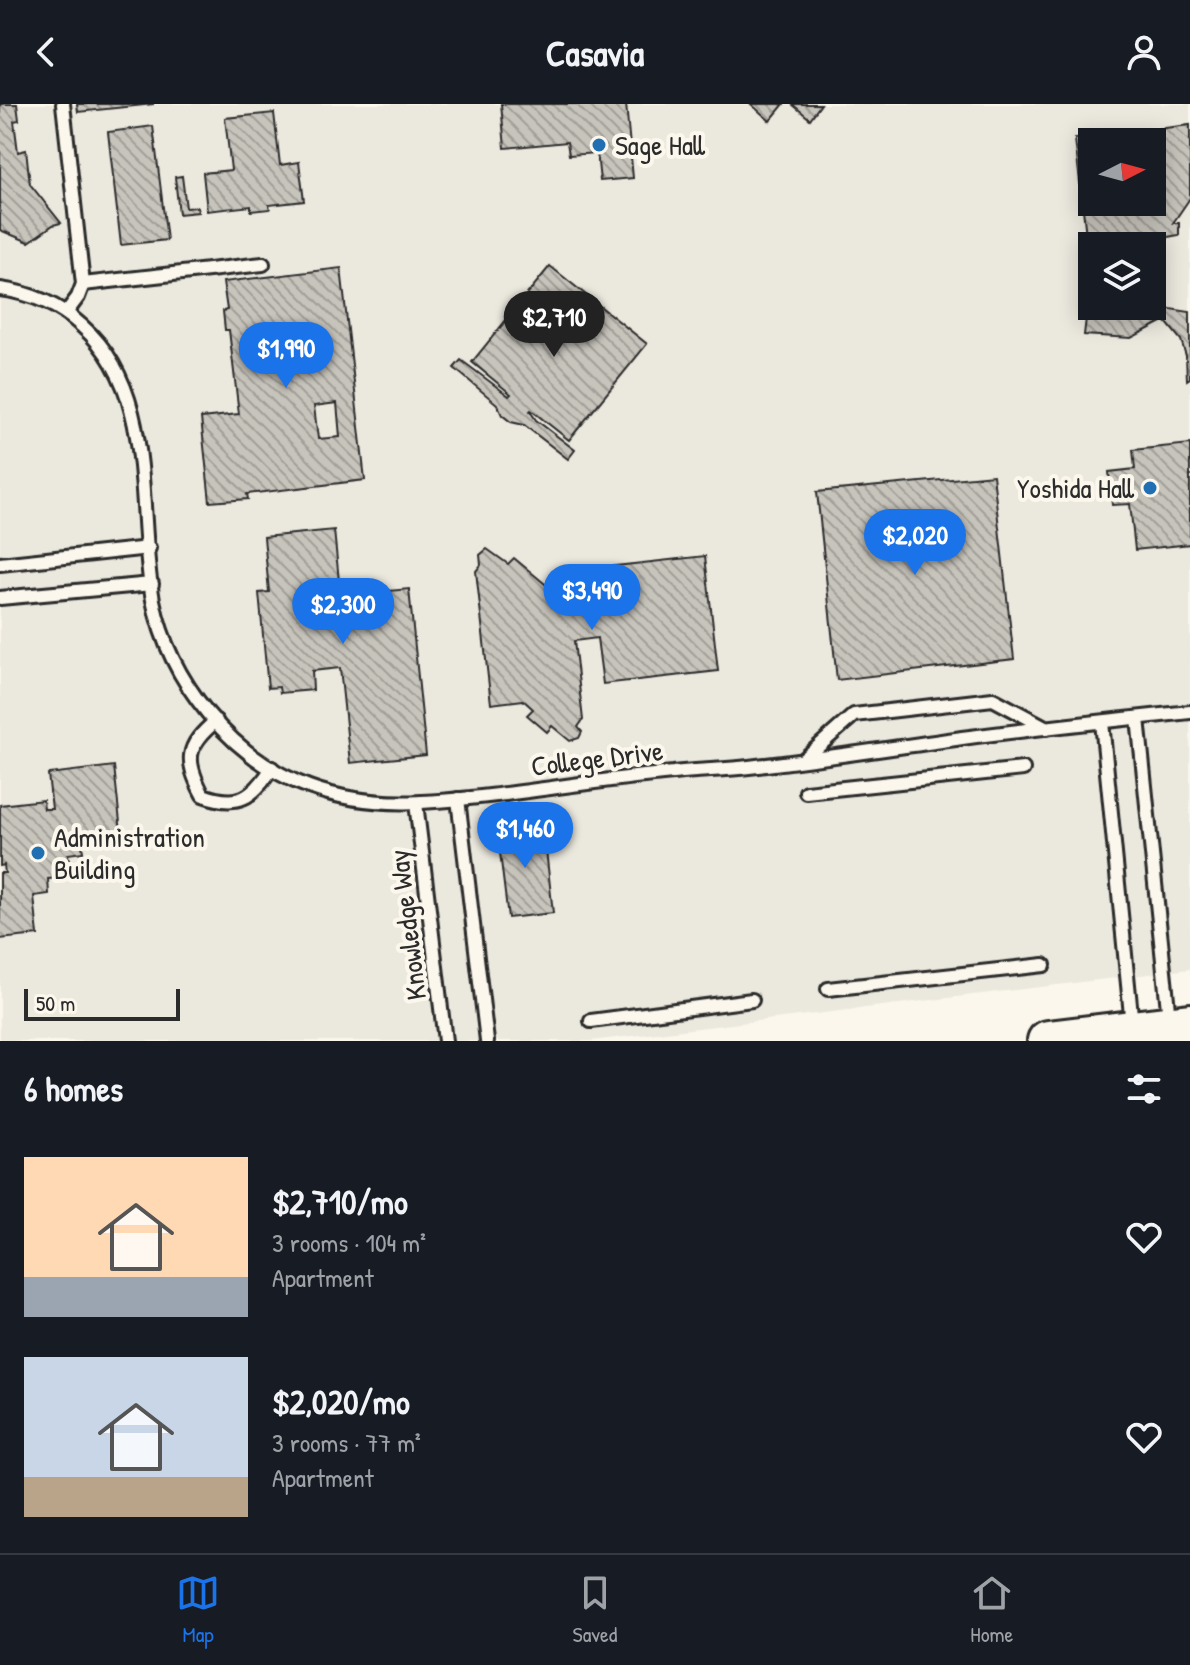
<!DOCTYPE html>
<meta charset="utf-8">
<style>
:root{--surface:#171b24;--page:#20242c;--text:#f1f3f6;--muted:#9ea1a6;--line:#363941;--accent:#1a73e8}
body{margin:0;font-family:"Patrick Hand",sans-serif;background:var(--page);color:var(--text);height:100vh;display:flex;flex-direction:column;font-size:30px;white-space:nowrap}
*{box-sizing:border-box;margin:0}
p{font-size:26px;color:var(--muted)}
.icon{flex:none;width:44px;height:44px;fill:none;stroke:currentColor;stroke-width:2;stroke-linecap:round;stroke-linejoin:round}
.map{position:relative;height:937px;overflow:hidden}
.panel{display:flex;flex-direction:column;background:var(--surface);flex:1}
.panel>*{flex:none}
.needle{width:52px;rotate:84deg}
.controls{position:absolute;left:1078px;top:24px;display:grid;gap:16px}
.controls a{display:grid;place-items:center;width:88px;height:88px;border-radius:0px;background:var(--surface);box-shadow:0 4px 20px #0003;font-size:40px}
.scale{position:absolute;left:24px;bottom:20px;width:156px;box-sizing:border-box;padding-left:8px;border:4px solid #2b2b2b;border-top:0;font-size:22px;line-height:28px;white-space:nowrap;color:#2b2b2b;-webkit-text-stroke:6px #fbf7ec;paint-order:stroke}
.price{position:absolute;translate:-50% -68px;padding:0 18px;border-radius:28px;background:var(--accent);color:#fff;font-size:26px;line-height:52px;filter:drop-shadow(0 2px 4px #0008)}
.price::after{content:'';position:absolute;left:50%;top:48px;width:24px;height:18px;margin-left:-12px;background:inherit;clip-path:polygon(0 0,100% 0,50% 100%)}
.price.current{background:#222;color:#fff}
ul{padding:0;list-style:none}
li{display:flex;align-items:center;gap:24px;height:200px;padding:0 24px}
li span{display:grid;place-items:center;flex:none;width:224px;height:160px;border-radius:0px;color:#555}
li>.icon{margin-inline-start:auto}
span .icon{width:96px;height:96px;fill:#fffc;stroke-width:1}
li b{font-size:34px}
h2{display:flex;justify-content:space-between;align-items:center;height:96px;padding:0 24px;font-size:34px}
header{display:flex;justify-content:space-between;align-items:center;height:104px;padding:0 24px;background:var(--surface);font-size:36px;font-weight:700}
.tab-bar{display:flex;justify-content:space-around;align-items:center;height:112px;border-top:2px solid var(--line);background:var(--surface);font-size:22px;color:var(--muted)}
.tab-bar a{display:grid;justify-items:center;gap:4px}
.tab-bar .current{color:var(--accent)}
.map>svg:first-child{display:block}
.built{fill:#ebe8de;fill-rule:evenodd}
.building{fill:url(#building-back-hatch);stroke:#2b2b2b;stroke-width:2;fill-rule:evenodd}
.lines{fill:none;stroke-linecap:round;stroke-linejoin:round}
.service-casing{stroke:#2b2b2b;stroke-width:18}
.primary-casing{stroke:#2b2b2b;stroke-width:46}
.service{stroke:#fbf7ec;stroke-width:12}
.primary{stroke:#fbf7ec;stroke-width:40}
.poi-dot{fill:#1f6fb2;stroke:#fbf7ec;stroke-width:3}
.labels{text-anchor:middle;stroke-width:8;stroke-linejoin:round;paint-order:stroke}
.poi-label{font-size:28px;fill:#2b2b2b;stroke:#fbf7ec;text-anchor:start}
.street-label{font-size:28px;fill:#2b2b2b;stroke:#fbf7ec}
</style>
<header><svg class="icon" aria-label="back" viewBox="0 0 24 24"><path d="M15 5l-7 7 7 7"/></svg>Casavia<svg class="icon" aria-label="person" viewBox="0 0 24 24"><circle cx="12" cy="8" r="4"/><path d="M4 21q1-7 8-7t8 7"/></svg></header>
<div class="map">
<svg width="1190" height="937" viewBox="0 0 1190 937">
<defs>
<pattern id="building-back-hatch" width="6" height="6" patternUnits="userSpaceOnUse" patternTransform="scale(2)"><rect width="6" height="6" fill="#c7c4bc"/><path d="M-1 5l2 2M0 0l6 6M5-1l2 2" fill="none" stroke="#a29f99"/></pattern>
</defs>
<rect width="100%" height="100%" fill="#fbf7ec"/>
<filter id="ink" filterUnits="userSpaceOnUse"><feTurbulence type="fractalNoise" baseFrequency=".0125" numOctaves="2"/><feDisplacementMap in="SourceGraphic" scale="16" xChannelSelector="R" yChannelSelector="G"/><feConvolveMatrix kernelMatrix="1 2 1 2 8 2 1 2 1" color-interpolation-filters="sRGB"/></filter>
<g filter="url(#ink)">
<path class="built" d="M0,0H1190V865L591,937H0ZM1092,38H1152V98H1092ZM1092,142H1152V202H1092Z"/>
<g class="building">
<polygon points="0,0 17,0 19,16 14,17 18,48 26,46 30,80 61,119 53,121 29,138 0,126"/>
<polygon points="77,0 154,0 78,8"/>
<polygon points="501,0 626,0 633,74 600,77 597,49 569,51 567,38 505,44"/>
<polygon points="751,0 784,0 770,17"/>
<polygon points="792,0 821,0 810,15"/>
<polygon points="274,9 280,61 299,58 304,97 269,101 270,105 251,107 251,102 207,107 203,69 231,66 225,14"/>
<path d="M1190,21V94L1173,119H1179V131L1168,133L1160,159L1157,186V203L1190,208V274L1187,276L1186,252L1181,236L1167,219L1164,217L1131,234L1084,231L1089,189H1092V202H1152V142H1092V184L1075,35ZM1092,38H1152V98H1092Z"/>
<polygon points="153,22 167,136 121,141 108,28"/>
<polygon points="182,72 186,104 197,103 198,108 179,110 175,73"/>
<polygon points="550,162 647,240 569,336 531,306 530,307 536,316 575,346 568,355 524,321 511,318 502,311 497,300 454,264 461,256 509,292 511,290 472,258"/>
<path d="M341,164L365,376L247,390L248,395L210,398L201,314L239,310L229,226H225L223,207L227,206L223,178ZM337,299L340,333L318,335L314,302Z"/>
<polygon points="1190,340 1190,440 1135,446 1130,400 1112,401 1109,368 1135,365 1133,346"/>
<polygon points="993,371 1014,555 837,576 817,388"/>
<polygon points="334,426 342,508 369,506 368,489 409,485 426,651 350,659 340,564 312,567 313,586 280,589 279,583 268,584 259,489 269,488 264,433"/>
<polygon points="487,445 508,460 514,454 557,490 552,497 559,503 593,499 589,465 705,452 718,567 603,580 597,534 574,537 583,616 578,623 582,628 579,634 570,637 552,622 547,628 527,611 533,605 523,596 491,600 476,467 481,461 480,451"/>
<polygon points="114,662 121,728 81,733 83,748 68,750 71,773 48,775 49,790 34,792 38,831 0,835 0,769 5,769 4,761 0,762 0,701 43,696 44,705 52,705 48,670"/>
<polygon points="543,719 553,809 508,814 497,724"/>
</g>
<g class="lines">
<g class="service-casing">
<g id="service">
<polyline points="63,0 83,180 78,193 66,209"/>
<polyline points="83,180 263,160"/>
<path d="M0,185C31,189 59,201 82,222C158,289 136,406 153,496C169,577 231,654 309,683C374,707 439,698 506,690C561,683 617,674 673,669C698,666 724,666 749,663C820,655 891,644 962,634C1038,624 1114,616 1190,608"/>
<polyline points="0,460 149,444"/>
<polyline points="0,494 152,480"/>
<polyline points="1138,614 1169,915"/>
<path d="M216,617C185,642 185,657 203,691C238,704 253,694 272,664"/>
<polyline points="1102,618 1132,921"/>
<polyline points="803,656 854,611 993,595 1047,624"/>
<polyline points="806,688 1023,665"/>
<polyline points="458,695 487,937"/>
<polyline points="416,699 445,937"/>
<polyline points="828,885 1044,861"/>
<polyline points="591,917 752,896"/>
</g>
</g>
<g class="primary-casing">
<polyline id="primary" points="1048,937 1190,920"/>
</g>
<use href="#service" class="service"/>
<use href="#primary" class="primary"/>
</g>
</g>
<g class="poi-dot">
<circle cx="599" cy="41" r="8"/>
<circle cx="1150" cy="384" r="8"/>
<circle cx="38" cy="749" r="8"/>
</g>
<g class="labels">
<g class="poi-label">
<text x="615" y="51">Sage Hall</text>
<text x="1134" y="394" text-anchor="end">Yoshida Hall</text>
<text x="54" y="743">Administration<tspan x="54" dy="32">Building</tspan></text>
</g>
<g class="street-label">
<text transform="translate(597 654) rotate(-7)" y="10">College Drive</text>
<text transform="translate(407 821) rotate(-97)" y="10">Knowledge Way</text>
</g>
</g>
</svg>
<div class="controls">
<a><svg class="needle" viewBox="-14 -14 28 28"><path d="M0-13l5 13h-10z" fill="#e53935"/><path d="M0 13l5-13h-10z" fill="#9ea1a6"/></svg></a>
<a><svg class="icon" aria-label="layers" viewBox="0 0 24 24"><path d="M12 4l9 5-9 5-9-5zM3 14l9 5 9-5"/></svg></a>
</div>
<div class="scale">50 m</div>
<b class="price current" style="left:554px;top:255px">$2,710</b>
<b class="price" style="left:286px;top:286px">$1,990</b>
<b class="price" style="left:915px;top:473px">$2,020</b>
<b class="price" style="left:592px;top:528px">$3,490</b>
<b class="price" style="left:343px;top:542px">$2,300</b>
<b class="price" style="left:525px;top:766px">$1,460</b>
</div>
<section class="panel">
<h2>6 homes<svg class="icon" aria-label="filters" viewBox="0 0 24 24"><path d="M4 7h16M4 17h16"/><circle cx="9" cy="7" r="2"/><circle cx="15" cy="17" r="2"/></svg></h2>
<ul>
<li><span style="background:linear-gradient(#ffd9b3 75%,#9aa5b1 0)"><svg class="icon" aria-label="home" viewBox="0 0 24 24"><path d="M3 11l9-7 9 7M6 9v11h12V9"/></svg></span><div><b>$2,710/mo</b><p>3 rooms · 104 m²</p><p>Apartment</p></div><svg class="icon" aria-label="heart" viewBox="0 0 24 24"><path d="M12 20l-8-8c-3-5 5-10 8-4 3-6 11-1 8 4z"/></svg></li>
<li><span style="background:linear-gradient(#c9d6e8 75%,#b9a48a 0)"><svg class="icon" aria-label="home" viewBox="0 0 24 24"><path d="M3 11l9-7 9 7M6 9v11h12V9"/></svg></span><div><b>$2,020/mo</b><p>3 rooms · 77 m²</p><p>Apartment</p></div><svg class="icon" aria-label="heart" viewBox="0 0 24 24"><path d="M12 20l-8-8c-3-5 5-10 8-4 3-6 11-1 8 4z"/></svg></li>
</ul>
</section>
<nav class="tab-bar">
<a class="current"><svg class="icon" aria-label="map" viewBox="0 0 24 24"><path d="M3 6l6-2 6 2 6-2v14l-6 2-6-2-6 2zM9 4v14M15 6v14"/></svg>Map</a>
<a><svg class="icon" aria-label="saved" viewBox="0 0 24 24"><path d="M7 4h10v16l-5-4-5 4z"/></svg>Saved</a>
<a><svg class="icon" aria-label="home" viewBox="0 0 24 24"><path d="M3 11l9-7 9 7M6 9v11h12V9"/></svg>Home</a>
</nav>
